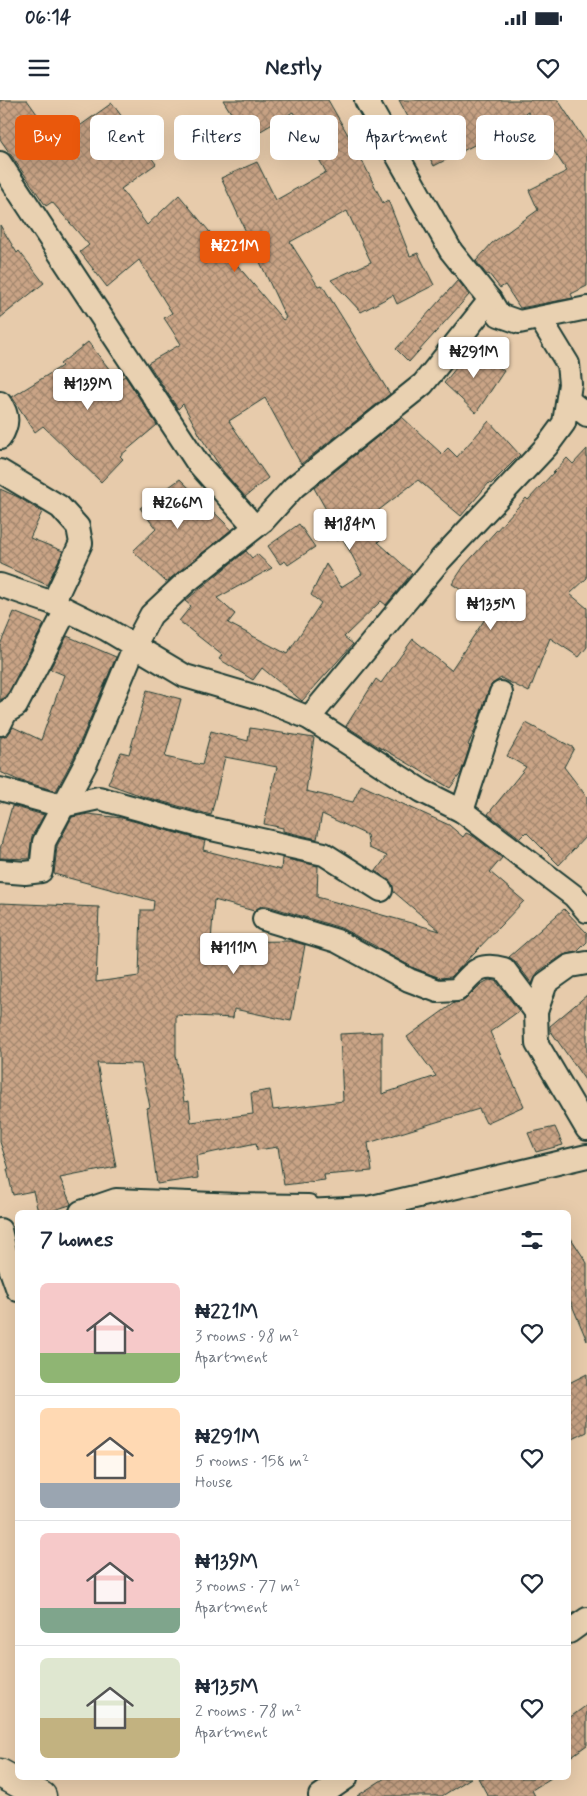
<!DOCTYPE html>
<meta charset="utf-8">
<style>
:root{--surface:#fff;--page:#f6f6f7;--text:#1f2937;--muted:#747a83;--line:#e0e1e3;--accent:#ea580c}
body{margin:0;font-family:Mynerve,sans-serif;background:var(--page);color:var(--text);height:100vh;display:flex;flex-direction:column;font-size:19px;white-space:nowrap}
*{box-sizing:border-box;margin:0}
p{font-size:16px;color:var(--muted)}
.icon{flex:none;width:28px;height:28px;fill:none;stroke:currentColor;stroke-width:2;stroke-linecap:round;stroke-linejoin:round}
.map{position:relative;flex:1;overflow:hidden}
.panel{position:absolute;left:15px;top:1110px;width:556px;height:570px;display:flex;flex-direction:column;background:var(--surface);border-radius:8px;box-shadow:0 5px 20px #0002}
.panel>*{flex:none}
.top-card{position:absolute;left:15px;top:15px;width:558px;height:45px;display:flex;gap:10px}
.price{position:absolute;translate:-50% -42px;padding:0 11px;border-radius:5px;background:#fff;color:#222;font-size:16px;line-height:32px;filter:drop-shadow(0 1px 2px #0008)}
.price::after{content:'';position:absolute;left:50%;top:30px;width:15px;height:11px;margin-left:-8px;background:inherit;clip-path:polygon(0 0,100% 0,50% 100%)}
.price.active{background:var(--accent);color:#fff}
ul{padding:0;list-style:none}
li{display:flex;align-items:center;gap:15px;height:125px;padding:0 25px}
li+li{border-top:1px solid var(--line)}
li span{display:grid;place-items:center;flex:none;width:140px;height:100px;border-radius:8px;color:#555}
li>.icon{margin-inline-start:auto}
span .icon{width:60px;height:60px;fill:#fffc;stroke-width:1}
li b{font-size:21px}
h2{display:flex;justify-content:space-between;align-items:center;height:60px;padding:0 25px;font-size:21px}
.pill{padding:0 18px;border-radius:8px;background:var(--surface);box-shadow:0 5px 20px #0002;font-size:18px;line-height:45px}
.pill.active{background:var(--accent);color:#fff}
.status{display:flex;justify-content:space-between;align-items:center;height:35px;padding:0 25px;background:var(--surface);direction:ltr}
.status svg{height:14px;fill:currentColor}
header{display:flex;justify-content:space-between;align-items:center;height:65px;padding:0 25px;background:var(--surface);font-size:22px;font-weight:700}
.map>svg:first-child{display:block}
.building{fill:url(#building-cross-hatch);stroke:#1f3d34}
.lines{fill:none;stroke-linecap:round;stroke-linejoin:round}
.street-casing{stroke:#1f3d34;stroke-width:26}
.secondary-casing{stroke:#1f3d34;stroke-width:31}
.street{stroke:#e9d1b1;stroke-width:22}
.secondary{stroke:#e9d1b1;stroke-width:28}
</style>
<div class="status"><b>06:14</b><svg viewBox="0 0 49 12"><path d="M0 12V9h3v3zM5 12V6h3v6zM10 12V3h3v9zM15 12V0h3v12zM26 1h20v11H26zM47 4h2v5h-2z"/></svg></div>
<header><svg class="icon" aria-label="menu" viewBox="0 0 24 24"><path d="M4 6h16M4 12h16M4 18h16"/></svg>Nestly<svg class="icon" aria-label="heart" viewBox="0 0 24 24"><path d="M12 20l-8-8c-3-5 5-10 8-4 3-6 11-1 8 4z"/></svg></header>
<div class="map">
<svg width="587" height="1696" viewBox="0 0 587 1696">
<defs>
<pattern id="building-cross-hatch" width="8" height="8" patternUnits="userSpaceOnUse" patternTransform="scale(1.25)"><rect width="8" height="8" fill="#caa486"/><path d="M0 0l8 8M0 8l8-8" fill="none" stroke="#a3876e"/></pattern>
</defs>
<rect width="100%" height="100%" fill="#e7cbab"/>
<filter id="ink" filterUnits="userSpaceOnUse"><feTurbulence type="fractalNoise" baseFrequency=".02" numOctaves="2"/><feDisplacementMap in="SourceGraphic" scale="10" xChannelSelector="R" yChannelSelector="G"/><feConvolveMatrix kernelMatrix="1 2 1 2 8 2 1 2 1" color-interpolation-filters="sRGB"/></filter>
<g filter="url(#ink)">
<g class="building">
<polygon points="0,0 27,0 57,42 112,3 156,64 121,89 147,125 179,95 283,220 286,218 221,78 257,62 276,100 326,72 293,12 247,39 223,0 328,0 359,54 383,103 388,100 410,156 418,153 434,185 397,204 393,195 361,212 331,180 371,162 347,111 290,142 318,186 322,185 390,294 301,364 265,298 229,321 268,378 245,397 223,371 202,339 183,304 178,309 148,263 181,244 164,218 172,213 139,160 107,187 80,152 89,145 52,102 46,106 0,39"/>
<polygon points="399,0 558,0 587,44 587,186 571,194 573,198 520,208 505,185 500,188 489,174 487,175 476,161 492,143 538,110 529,90 567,71 528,12 478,42 478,43 434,66"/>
<polygon points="0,125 17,153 19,151 44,183 0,218"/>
<polygon points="458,180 469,195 409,262 396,249"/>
<polygon points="88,242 118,280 125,276 157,325 120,356 123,359 101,382 43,326 35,332 12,297 62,266 60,264"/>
<polygon points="473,247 504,271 476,313 444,283"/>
<polygon points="402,317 442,354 448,348 457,357 489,321 520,355 491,384 489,383 461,416 418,380 366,420 383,437 378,442 412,473 386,505 381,501 344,537 353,544 302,601 262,568 253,580 219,559 222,555 179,521 191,506 185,501 246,451 252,458 257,454 272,468 217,498 235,514 228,523 287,554 321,503 311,495 326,464 341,487 362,474 342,437 337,441 344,427 338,431 314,388"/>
<polygon points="587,349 587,478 570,494 587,508 587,547 579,557 550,538 529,592 501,578 492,584 489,589 474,632 468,645 470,646 461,673 450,688 382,648 382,649 346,626 376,579 381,583 413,539 451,570 491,510 452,484 464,466 526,398 528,400 567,358 573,364"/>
<polygon points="180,379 225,423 231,430 166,482 133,451 156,429 140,408"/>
<polygon points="0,389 18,397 42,412 30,438 63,451 47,485 0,464"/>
<polygon points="299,424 315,447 288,465 285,461 280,464 268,446"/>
<polygon points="14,512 44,524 6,597 0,600 0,545"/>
<polygon points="67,536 116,557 74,657 56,691 18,680 0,672 0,639 1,637 8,635 13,627 41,640 64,575 50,569"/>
<polygon points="147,590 181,599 165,657 202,665 211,631 248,641 250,628 314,638 306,691 353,702 361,685 449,725 463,737 466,733 473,736 502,758 490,772 524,801 451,877 440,878 414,868 377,848 377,847 341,828 268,806 261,806 254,811 214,800 211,842 291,841 305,845 291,921 234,909 233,918 176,915 176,955 184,1002 189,1001 191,1022 253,1014 251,993 270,990 273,1010 343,1001 340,934 382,932 382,994 436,976 407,937 454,903 466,899 481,884 489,880 496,881 519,911 490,932 524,1006 486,1023 479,1009 368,1043 372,1071 324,1075 325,1080 284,1085 278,1047 257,1050 256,1043 196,1056 198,1078 157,1084 147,1008 150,1007 141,964 97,963 116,1067 60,1078 71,1104 70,1105 48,1112 38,1112 33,1091 13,1095 7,1069 9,1069 0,1042 0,803 99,807 96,882 139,876 141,810 153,810 154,801 54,774 57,746 72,717 88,714 122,718 205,741 203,750 281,770 282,758 318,766 317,797 440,831 394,792 392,784 376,771 387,756 369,748 367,735 322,714 317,739 283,731 283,728 264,724 277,667 225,657 211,715 142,696 108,684 121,652 129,654"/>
<polygon points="526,623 574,648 564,667 587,697 587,735 559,765 526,732 520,738 488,714 526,667 507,656"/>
<polygon points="12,706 44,715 32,736 29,759 0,758 0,749"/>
<polygon points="564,809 587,833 587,842 577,852 563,855 538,872 532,884 515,861 509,857"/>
<polygon points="587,895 587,983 550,930 550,926"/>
<polygon points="555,1027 563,1045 536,1052 528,1033"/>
<polygon points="569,1135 587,1163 587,1241 569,1198"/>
<polygon points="587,1274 587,1332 569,1341 569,1283"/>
<polygon points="587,1605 587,1645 569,1658 569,1618"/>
<polygon points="385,1678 471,1678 442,1696 357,1696"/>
<polygon points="478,1678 551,1678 532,1690 535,1696 488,1696"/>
</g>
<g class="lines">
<g class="street-casing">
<g id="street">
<polyline points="366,0 451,151 490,200 499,215 519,222 587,208"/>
<polyline points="0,63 197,362 255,427"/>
<polyline points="568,300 587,315"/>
<path d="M0,303C9,315 8,325 0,338"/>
<polyline points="0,371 60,407 78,427 81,443 53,503"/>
<polyline points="0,485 53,503 106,529 185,576 260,598 309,618 422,691 462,711 574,796 587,811"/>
<polyline points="309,618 441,459 547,346 564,323 570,284 568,264 540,218"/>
<polyline points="0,624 6,612 16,606 66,510"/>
<polyline points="0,689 62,706 99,698 207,728 324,754 381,790"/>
<polyline points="462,711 501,593"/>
<polyline points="0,771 25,773 41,771 44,742 86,663 135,545 151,515 185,483 263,421 294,387 423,284 490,200"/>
<path d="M264,819L337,841L409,880L438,891L457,890C474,872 478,862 504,869L536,912"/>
<polyline points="587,863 570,866 546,883 536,912 537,944 587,1029"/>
<polyline points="81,1112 116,1100 238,1105 308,1106 305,1111 368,1108 587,1056"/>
<polyline points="0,1130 6,1156 18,1190"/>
<polyline points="569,1532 587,1519"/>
<polyline points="320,1696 346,1678"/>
</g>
</g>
<g class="secondary-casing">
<polyline id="secondary" points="0,1673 42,1696"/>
</g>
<use href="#street" class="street"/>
<use href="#secondary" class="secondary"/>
</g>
</g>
</svg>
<b class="price active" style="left:235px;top:173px">₦221M</b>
<b class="price" style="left:474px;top:279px">₦291M</b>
<b class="price" style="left:88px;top:311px">₦139M</b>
<b class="price" style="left:178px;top:430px">₦266M</b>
<b class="price" style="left:350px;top:451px">₦184M</b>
<b class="price" style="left:491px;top:531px">₦135M</b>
<b class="price" style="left:234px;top:875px">₦111M</b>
<div class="top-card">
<a class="pill active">Buy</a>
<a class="pill">Rent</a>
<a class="pill">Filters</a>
<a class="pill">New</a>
<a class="pill">Apartment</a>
<a class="pill">House</a>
</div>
<section class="panel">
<h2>7 homes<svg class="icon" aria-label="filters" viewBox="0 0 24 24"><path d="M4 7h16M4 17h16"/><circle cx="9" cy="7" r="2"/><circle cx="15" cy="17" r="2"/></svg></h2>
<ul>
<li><span style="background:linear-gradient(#f6c9c9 70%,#8fb573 0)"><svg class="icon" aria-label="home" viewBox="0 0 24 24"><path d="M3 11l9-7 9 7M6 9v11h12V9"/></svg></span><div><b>₦221M</b><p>3 rooms · 98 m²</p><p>Apartment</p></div><svg class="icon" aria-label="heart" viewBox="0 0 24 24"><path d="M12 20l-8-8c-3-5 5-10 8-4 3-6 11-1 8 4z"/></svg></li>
<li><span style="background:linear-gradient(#ffd9b3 75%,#9aa5b1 0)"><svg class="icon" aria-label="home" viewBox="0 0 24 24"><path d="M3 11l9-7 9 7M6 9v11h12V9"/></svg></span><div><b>₦291M</b><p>5 rooms · 158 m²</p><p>House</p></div><svg class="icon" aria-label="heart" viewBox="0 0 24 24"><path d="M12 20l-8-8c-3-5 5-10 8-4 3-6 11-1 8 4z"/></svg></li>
<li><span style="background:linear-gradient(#f6c9c9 75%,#7fa58c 0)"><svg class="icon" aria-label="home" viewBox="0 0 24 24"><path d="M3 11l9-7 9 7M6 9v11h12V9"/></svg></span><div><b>₦139M</b><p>3 rooms · 77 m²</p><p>Apartment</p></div><svg class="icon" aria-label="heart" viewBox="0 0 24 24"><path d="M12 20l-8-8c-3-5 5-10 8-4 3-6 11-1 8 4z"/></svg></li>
<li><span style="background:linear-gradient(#dfe7d0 60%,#c2b280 0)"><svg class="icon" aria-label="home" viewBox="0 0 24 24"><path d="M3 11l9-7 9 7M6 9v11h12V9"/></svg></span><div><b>₦135M</b><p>2 rooms · 78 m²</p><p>Apartment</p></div><svg class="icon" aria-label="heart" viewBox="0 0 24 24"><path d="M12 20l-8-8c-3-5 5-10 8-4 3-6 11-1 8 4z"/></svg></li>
</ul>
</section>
</div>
